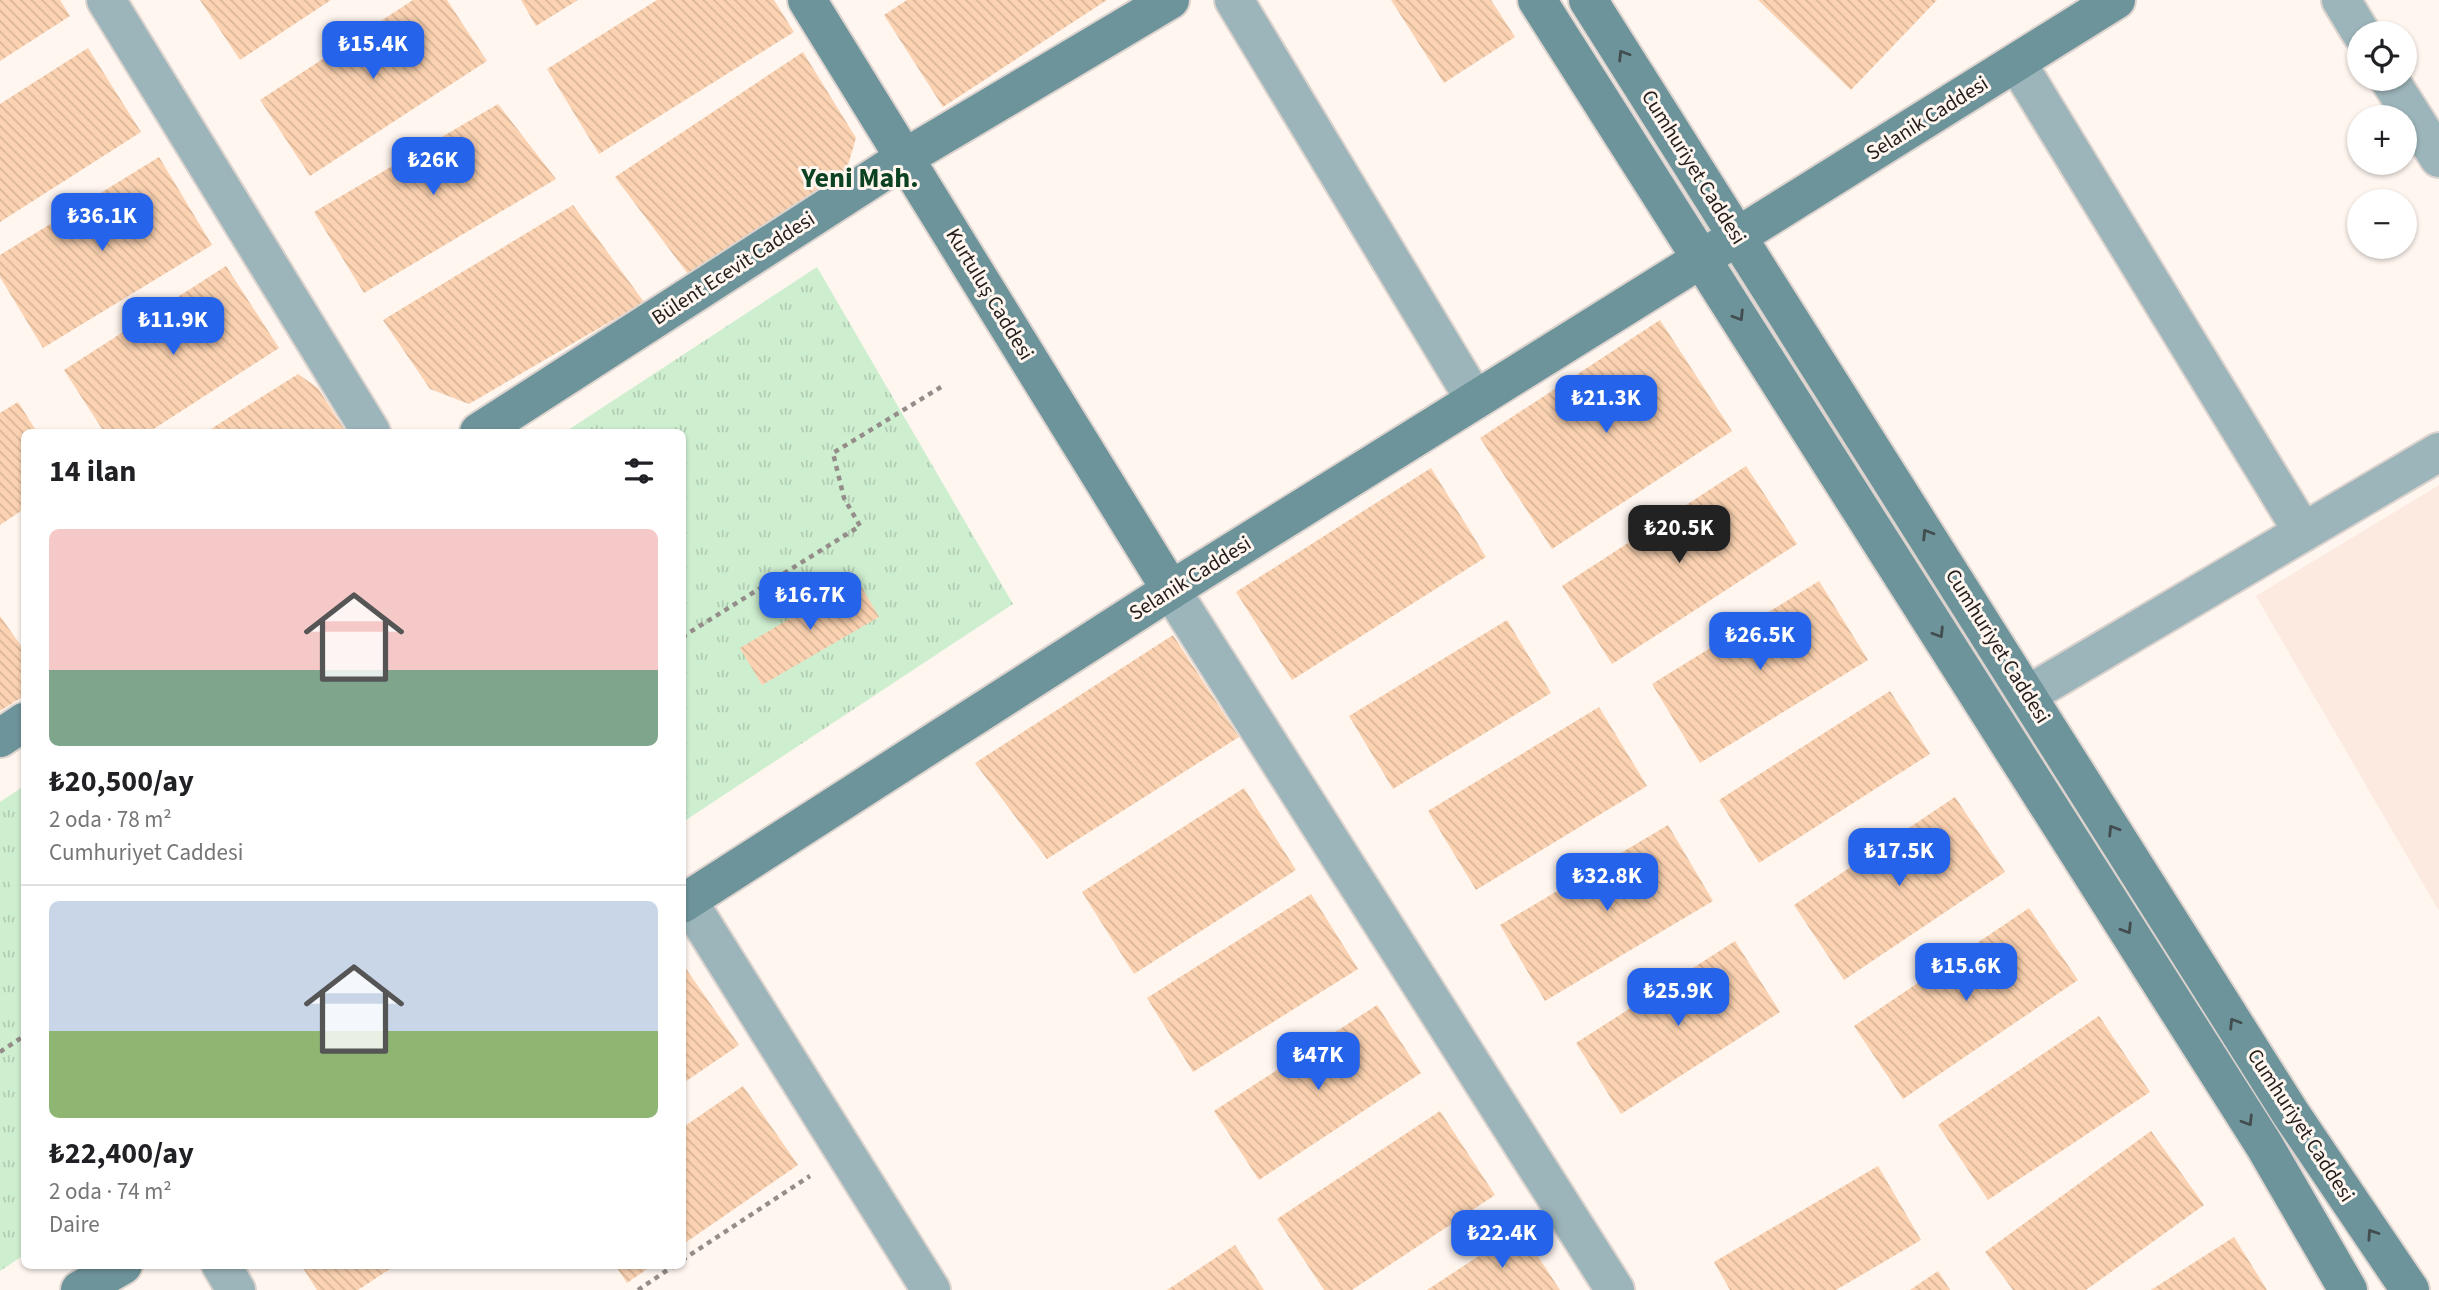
<!DOCTYPE html>
<html lang="tr">
<meta charset="utf-8">
<style>
:root{--surface:#fff;--page:#f6f6f6;--text:#202124;--muted:#757577;--line:#e0e0e0;--accent:#2563eb}
body{margin:0;font-family:"Source Sans 3",sans-serif;background:var(--page);color:var(--text);height:100vh;display:flex;flex-direction:column;font-size:26px;white-space:nowrap}
*{box-sizing:border-box;margin:0}
p{font-size:23px;color:var(--muted)}
.icon{flex:none;width:38px;height:38px;fill:none;stroke:currentColor;stroke-width:2;stroke-linecap:round;stroke-linejoin:round}
.map{position:relative;flex:1;overflow:hidden}
.drawer{position:absolute;left:21px;top:429px;width:665px;height:840px;display:flex;flex-direction:column;background:var(--surface);border-radius:10px;box-shadow:0 2px 5px #0004}
.drawer>*{flex:none}
.buttons{position:absolute;left:2347px;top:21px;display:grid;gap:14px}
.buttons a{display:grid;place-items:center;width:70px;height:70px;border-radius:50%;background:var(--surface);box-shadow:0 2px 5px #0004;font-size:35px}
.price{position:absolute;translate:-50% -60px;padding:0 16px;border-radius:14px;background:var(--accent);color:#fff;font-size:23px;line-height:46px;filter:drop-shadow(0 2px 4px #0008)}
.price::after{content:'';position:absolute;left:50%;top:42px;width:21px;height:16px;margin-left:-10px;background:inherit;clip-path:polygon(0 0,100% 0,50% 100%)}
.price.active{background:#222;color:#fff}
ul{padding:0;list-style:none}
li{display:grid;align-content:center;gap:14px;height:371px;padding:0 28px}
li+li{border-top:2px solid var(--line)}
li span{display:grid;place-items:center;height:217px;border-radius:10px;color:#555}
li>.icon{margin-inline-start:auto}
span .icon{width:126px;height:126px;fill:#fffc;stroke-width:1}
li b{font-size:30px}
h2{display:flex;justify-content:space-between;align-items:center;height:84px;padding:0 28px;font-size:30px}
.map>svg:first-child{display:block}
.built{fill:#fceae0}
.park{fill:url(#park-tufts)}
.pitch{fill:#ceeed0}
.building{fill:url(#building-back-hatch)}
.lines{fill:none;stroke-linecap:round;stroke-linejoin:round}
.street-casing{stroke:#dcd3ce;stroke-width:42}
.secondary-casing{stroke:#dcd3ce;stroke-width:42}
.path{stroke:#948d89;stroke-width:4.5;stroke-dasharray:5 5;stroke-linecap:butt}
.street{stroke:#9cb5ba;stroke-width:38}
.secondary{stroke:#6e949b;stroke-width:38}
.oneway{stroke:#414d4e}
.labels{text-anchor:middle;stroke-width:6;stroke-linejoin:round;paint-order:stroke}
.street-label{font-size:21px;fill:#231e1b;stroke:#fff6f0}
.district-label{font-size:28px;font-weight:bold;fill:#0a4120;stroke:#fff6f0}
</style>
<div class="map">
<svg width="2439" height="1290" viewBox="0 0 2439 1290">
<defs>
<pattern id="park-tufts" width="24" height="20" patternUnits="userSpaceOnUse" patternTransform="scale(1.75)"><rect width="24" height="20" fill="#ceeed0"/><path d="M3 7l-1-3M5 7V3M7 7l1-3M15 17l-1-3M17 17v-4M19 17l1-3" fill="none" stroke="#b1ccb2"/></pattern>
<pattern id="building-back-hatch" width="6" height="6" patternUnits="userSpaceOnUse" patternTransform="scale(1.75)"><rect width="6" height="6" fill="#fcd3b2"/><path d="M-1 5l2 2M0 0l6 6M5-1l2 2" fill="none" stroke="#d8b598"/></pattern>
</defs>
<rect width="100%" height="100%" fill="#fff6f0"/>
<polygon class="built" points="2439,485 2439,911 2256,596"/>
<g class="park">
<polygon points="817,267 1013,604 683,822 682,432 565,432"/>
<polygon points="24,786 24,1255 0,1271 0,802"/>
</g>
<polygon class="pitch" points="24,863 24,907 5,876"/>
<g class="building">
<polygon points="0,0 60,0 70,16 0,61"/>
<polygon points="200,0 331,0 240,60"/>
<polygon points="413,0 447,0 487,61 310,176 260,100"/>
<polygon points="521,0 578,0 536,26"/>
<polygon points="657,0 774,0 794,32 599,154 547,69"/>
<polygon points="907,0 1107,0 943,107 884,15"/>
<polygon points="1391,0 1491,0 1515,37 1444,83"/>
<polygon points="1758,0 1937,0 1851,90"/>
<polygon points="88,48 141,132 0,222 0,104"/>
<polygon points="803,52 856,138 845,175 688,274 615,177"/>
<polygon points="498,104 556,179 364,293 314,212"/>
<polygon points="159,157 212,245 43,348 0,277 0,255"/>
<polygon points="573,205 644,302 469,404 430,389 383,320"/>
<polygon points="226,266 279,348 149,432 104,432 64,370"/>
<polygon points="1660,320 1732,431 1552,549 1480,438"/>
<polygon points="298,374 318,388 346,432 206,432"/>
<polygon points="18,402 37,432 24,432 24,509 0,525 0,413"/>
<polygon points="1746,466 1797,544 1612,664 1562,586"/>
<polygon points="1431,468 1486,557 1292,680 1236,592"/>
<polygon points="857,579 879,617 762,685 740,648"/>
<polygon points="1819,581 1868,660 1700,763 1652,684"/>
<polygon points="0,616 24,650 24,696 0,711"/>
<polygon points="1507,620 1551,693 1393,789 1349,716"/>
<polygon points="1173,635 1239,737 1047,859 975,763"/>
<polygon points="1890,691 1930,754 1759,863 1719,800"/>
<polygon points="1599,707 1647,786 1476,890 1428,811"/>
<polygon points="1244,788 1296,870 1134,974 1082,892"/>
<polygon points="1955,797 2005,872 1844,980 1794,905"/>
<polygon points="1668,825 1713,901 1545,1001 1500,925"/>
<polygon points="1311,894 1358,969 1193,1072 1147,998"/>
<polygon points="2029,908 2078,980 1903,1099 1854,1026"/>
<polygon points="1735,941 1780,1012 1621,1114 1576,1043"/>
<polygon points="682,963 739,1045 682,1084"/>
<polygon points="1377,1005 1421,1073 1259,1180 1214,1111"/>
<polygon points="2099,1016 2150,1092 1988,1200 1938,1125"/>
<polygon points="743,1086 798,1165 682,1245 682,1128"/>
<polygon points="1440,1111 1495,1195 1352,1290 1324,1290 1277,1219"/>
<polygon points="2151,1131 2204,1205 2086,1290 2013,1290 1985,1252"/>
<polygon points="1878,1166 1921,1240 1836,1290 1730,1290 1714,1262"/>
<polygon points="1520,1229 1560,1290 1427,1290"/>
<polygon points="2234,1237 2267,1290 2151,1290"/>
<polygon points="1235,1245 1264,1290 1167,1290"/>
<polygon points="301,1265 396,1265 358,1290 317,1290"/>
<polygon points="615,1265 653,1265 627,1283"/>
<polygon points="1938,1271 1950,1290 1910,1290"/>
</g>
<g class="lines">
<g class="street-casing">
<g id="street">
<polyline points="106,0 371,432"/>
<polyline points="1234,0 1475,400"/>
<polyline points="2341,0 2361,33"/>
<polyline points="2017,63 2303,532"/>
<polyline points="2389,79 2439,158"/>
<polyline points="1171,590 1615,1290"/>
<polyline points="2029,694 2439,452"/>
<polyline points="688,901 931,1290"/>
<polyline points="221,1265 236,1290"/>
</g>
</g>
<g class="secondary-casing">
<g id="secondary">
<polyline points="807,0 1171,590"/>
<polyline points="1537,0 2264,1145 2348,1290"/>
<polyline points="1588,0 2291,1114 2410,1290"/>
<polyline points="479,432 906,157 1170,0"/>
<polyline points="0,738 24,722"/>
<polyline points="682,904 1171,590 2116,0"/>
<polyline points="80,1290 123,1265"/>
</g>
</g>
<g class="path">
<polyline points="682,637 860,526 844,498 833,453 941,387"/>
<polyline points="0,1052 24,1036"/>
<polyline points="682,1260 810,1176"/>
<polyline points="638,1290 675,1265"/>
</g>
<use href="#street" class="street"/>
<use href="#secondary" class="secondary"/>
</g>
<defs><path id="oneway-chevron" d="M-2-3.5L2.5 0L-2 3.5" fill="none" stroke-width="1.6" stroke-linecap="round" stroke-linejoin="round" transform="scale(1.75)"/></defs>
<g class="oneway">
<use href="#oneway-chevron" transform="translate(1623 55) rotate(-122)"/>
<use href="#oneway-chevron" transform="translate(1739 316) rotate(58)"/>
<use href="#oneway-chevron" transform="translate(1927 534) rotate(-122)"/>
<use href="#oneway-chevron" transform="translate(1939 633) rotate(58)"/>
<use href="#oneway-chevron" transform="translate(2113 830) rotate(-122)"/>
<use href="#oneway-chevron" transform="translate(2127 929) rotate(58)"/>
<use href="#oneway-chevron" transform="translate(2234 1023) rotate(-122)"/>
<use href="#oneway-chevron" transform="translate(2248 1121) rotate(58)"/>
<use href="#oneway-chevron" transform="translate(2372 1234) rotate(-124)"/>
</g>
<g class="labels">
<g class="street-label">
<text transform="translate(1927 118) rotate(-32)" y="7">Selanik Caddesi</text>
<text transform="translate(1694 167) rotate(58)" y="7">Cumhuriyet Caddesi</text>
<text transform="translate(733 268) rotate(-33)" y="7">Bülent Ecevit Caddesi</text>
<text transform="translate(990 294) rotate(59)" y="7">Kurtuluş Caddesi</text>
<text transform="translate(1190 578) rotate(-32)" y="7">Selanik Caddesi</text>
<text transform="translate(1998 646) rotate(58)" y="7">Cumhuriyet Caddesi</text>
<text transform="translate(2301 1125) rotate(57)" y="7">Cumhuriyet Caddesi</text>
</g>
<g class="district-label">
<text x="860" y="187">Yeni Mah.</text>
</g>
</g>
</svg>
<div class="buttons">
<a><svg class="icon" aria-label="locate" viewBox="0 0 24 24"><circle cx="12" cy="12" r="6"/><path d="M12 2v4M12 18v4M2 12h4M18 12h4"/></svg></a>
<a>+</a>
<a>−</a>
</div>
<b class="price" style="left:373px;top:81px">₺15.4K</b>
<b class="price" style="left:433px;top:197px">₺26K</b>
<b class="price" style="left:102px;top:253px">₺36.1K</b>
<b class="price" style="left:173px;top:357px">₺11.9K</b>
<b class="price" style="left:1606px;top:435px">₺21.3K</b>
<b class="price active" style="left:1679px;top:565px">₺20.5K</b>
<b class="price" style="left:810px;top:632px">₺16.7K</b>
<b class="price" style="left:1760px;top:672px">₺26.5K</b>
<b class="price" style="left:1899px;top:888px">₺17.5K</b>
<b class="price" style="left:1607px;top:913px">₺32.8K</b>
<b class="price" style="left:1966px;top:1003px">₺15.6K</b>
<b class="price" style="left:1678px;top:1028px">₺25.9K</b>
<b class="price" style="left:1318px;top:1092px">₺47K</b>
<b class="price" style="left:1502px;top:1270px">₺22.4K</b>
<section class="drawer">
<h2>14 ilan<svg class="icon" aria-label="filters" viewBox="0 0 24 24"><path d="M4 7h16M4 17h16"/><circle cx="9" cy="7" r="2"/><circle cx="15" cy="17" r="2"/></svg></h2>
<ul>
<li><span style="background:linear-gradient(#f6c9c9 65%,#7fa58c 0)"><svg class="icon" aria-label="home" viewBox="0 0 24 24"><path d="M3 11l9-7 9 7M6 9v11h12V9"/></svg></span><div><b>₺20,500/ay</b><p>2 oda · 78 m²</p><p>Cumhuriyet Caddesi</p></div></li>
<li><span style="background:linear-gradient(#c9d6e8 60%,#8fb573 0)"><svg class="icon" aria-label="home" viewBox="0 0 24 24"><path d="M3 11l9-7 9 7M6 9v11h12V9"/></svg></span><div><b>₺22,400/ay</b><p>2 oda · 74 m²</p><p>Daire</p></div></li>
</ul>
</section>
</div>
